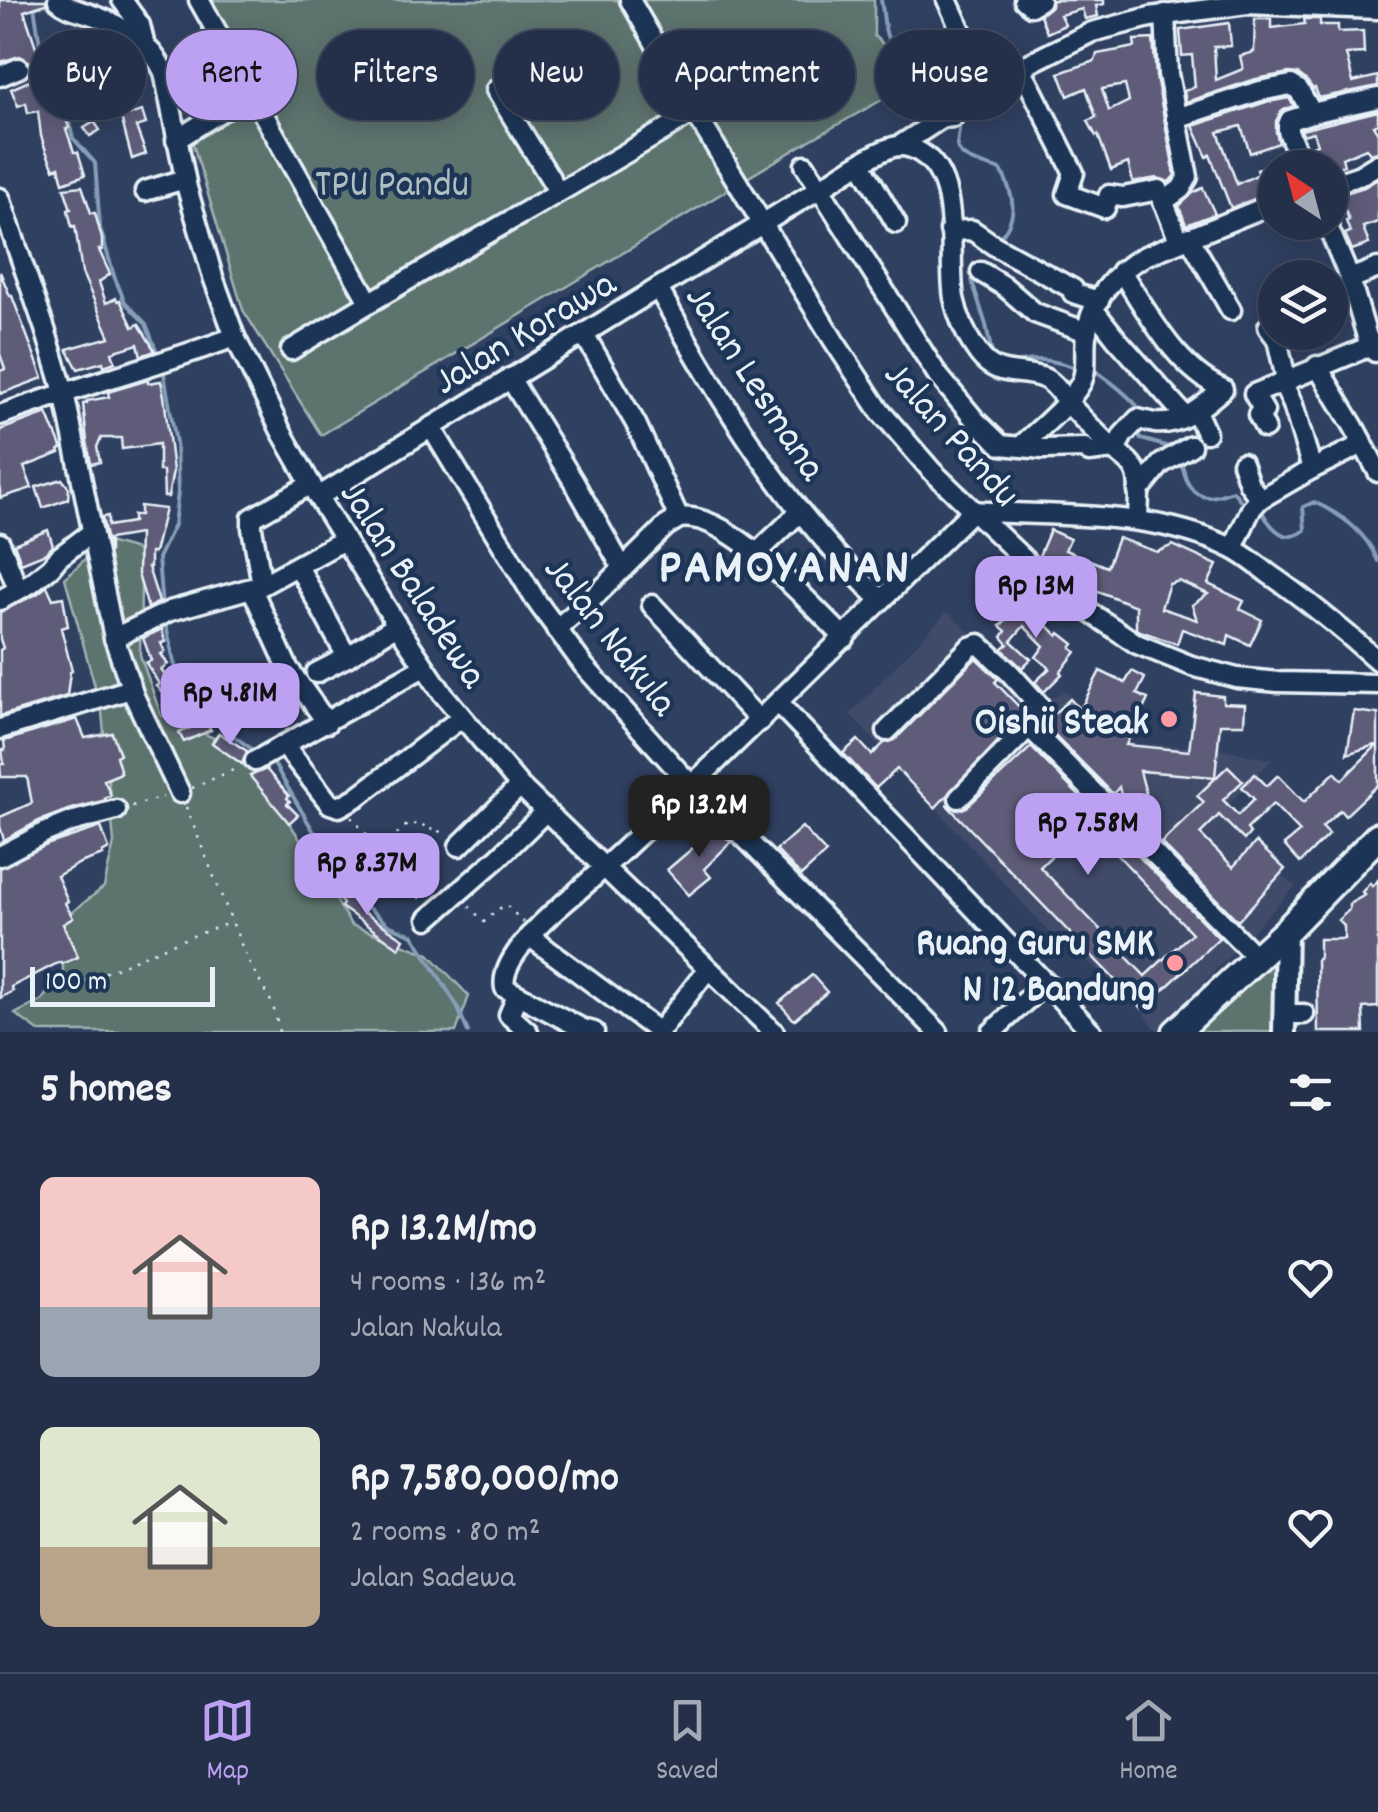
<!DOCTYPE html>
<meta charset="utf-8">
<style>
:root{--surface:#243049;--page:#2c3850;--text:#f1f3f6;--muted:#a3a9b4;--line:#414b61;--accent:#bca0f2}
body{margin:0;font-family:Dekko,sans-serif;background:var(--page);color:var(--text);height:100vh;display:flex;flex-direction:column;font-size:38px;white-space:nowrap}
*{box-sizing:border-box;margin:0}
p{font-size:32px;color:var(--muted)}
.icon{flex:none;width:55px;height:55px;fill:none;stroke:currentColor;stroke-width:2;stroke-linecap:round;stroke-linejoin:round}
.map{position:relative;height:1032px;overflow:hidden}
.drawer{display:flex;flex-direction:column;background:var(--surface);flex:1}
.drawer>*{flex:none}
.top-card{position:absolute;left:30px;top:30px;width:1320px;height:90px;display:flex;gap:20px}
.needle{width:65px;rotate:324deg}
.tools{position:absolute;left:1258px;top:150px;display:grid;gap:20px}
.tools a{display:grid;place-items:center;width:90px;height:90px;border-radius:50%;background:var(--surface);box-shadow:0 5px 25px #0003,0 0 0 2px var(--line);font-size:50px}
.scale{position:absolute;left:30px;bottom:25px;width:185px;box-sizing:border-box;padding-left:10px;border:5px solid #e8f1f8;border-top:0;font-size:28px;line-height:35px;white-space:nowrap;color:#e8f1f8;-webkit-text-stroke:8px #1d3557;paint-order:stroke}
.price{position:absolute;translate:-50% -85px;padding:0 22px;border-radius:20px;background:var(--accent);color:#111;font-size:32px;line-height:65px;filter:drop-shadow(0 2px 5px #0008)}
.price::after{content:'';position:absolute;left:50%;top:60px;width:30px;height:22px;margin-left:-15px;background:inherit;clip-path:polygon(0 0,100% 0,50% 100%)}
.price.current{background:#222;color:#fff}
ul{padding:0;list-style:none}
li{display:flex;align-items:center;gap:30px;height:250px;padding:0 40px}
li span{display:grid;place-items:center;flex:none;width:280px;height:200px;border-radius:15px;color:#555}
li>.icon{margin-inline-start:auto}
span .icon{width:120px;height:120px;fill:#fffc;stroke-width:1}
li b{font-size:42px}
h2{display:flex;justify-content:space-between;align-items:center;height:120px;padding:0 40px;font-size:42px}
.tag{padding:0 35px;border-radius:45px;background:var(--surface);box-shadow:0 5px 25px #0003,0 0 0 2px var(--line);font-size:35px;line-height:90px}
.tag.current{background:var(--accent);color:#111}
.menu{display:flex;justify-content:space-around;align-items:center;height:140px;border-top:2px solid var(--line);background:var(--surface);font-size:28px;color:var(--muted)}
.menu a{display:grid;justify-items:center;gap:5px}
.menu .current{color:var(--accent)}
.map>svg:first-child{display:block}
.built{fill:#414b6b}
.green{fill:#5d736e;stroke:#a2b2b3;stroke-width:2.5}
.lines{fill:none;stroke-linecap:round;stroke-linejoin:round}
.stream{stroke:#869eb7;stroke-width:4}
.building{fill:#5e5b79;stroke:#e8f1f8;stroke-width:2.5;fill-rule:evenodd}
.minor-casing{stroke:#e8f1f8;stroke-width:25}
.major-casing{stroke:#e8f1f8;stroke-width:28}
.highway-casing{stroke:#e8f1f8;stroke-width:32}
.path{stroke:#e8f1f8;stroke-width:2.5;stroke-dasharray:2.5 8;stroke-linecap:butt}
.minor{stroke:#1d3557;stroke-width:18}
.major{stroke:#1d3557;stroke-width:20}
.highway{stroke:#1d3557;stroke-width:25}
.poi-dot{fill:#ff9aa2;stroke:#1d3557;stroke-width:4}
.labels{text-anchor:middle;stroke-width:9;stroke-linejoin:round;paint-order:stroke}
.park-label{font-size:40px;fill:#b0bfc1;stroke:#1d3557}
.street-label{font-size:40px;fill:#e8f1f8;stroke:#1d3557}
.poi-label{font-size:40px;font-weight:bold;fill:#e8f1f8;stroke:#1d3557;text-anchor:end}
.district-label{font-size:50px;font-weight:bold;letter-spacing:2.5px;fill:#e8f1f8;stroke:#1d3557}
</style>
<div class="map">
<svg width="1378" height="1032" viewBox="0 0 1378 1032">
<rect width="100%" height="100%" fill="#304061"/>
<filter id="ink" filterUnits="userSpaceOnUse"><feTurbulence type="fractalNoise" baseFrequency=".01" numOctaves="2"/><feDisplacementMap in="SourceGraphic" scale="20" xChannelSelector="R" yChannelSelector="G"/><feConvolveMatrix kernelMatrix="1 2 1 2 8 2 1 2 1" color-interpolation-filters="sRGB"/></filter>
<g filter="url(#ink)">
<polygon class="built" points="947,612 1049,701 1063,690 1122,743 1217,748 1272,760 1218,814 1295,887 1157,1031 1126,991 1050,933 850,714"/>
<g class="green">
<polygon points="189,0 874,0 874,36 921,78 812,139 321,435 243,310 192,141 212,110 211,71 219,52"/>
<polygon points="104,541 137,550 141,587 140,655 161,715 214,738 257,774 296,833 351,925 429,954 469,996 456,1032 40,1032 15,1014 42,1000 63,971 63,919 104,887 114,843 102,712 65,578"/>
<polygon points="1274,952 1276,1032 1190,1032"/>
</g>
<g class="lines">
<g class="stream">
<polyline points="33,0 41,51 61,89 73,138 95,163 100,228 114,276 125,302 146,324 158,355"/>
<path d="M881,0C886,24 881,40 903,56C909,61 918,63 923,69C935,81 933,99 945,110"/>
<path d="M960,120C960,126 957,142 957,146C959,161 989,165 1001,170C1014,195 1020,218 997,240"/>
<polyline points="976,273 972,281 986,325 993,359"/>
<path d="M1010,365C1035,357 1053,359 1078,369"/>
<path d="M1092,369C1106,377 1132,398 1141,411"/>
<polyline points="1137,429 1136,432 1141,439 1169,447 1172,450"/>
<path d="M1180,462C1185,469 1184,478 1189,485C1201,504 1217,496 1233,491L1245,506"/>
<path d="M1258,511L1262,512C1272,529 1286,545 1305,530L1303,507L1314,502C1342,515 1366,532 1378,561"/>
<polyline points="162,608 158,558 174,525 178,492 176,443 163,368"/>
<polyline points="165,622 177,674 217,724 256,752"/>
<polyline points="268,760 274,764 335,868 365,905 388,925 413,935 456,1004 468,1032"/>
</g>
</g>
<g class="building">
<polygon points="0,0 46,0 46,4 24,11 40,59 30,62 20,56 0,62"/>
<polygon points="1052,0 1104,0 1104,4 1096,6 1098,16 1085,19 1082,9 1060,15 1065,25 1047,33 1040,15 1051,6"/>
<polygon points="1255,19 1271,19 1271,28 1305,24 1304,19 1320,19 1320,25 1338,25 1338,32 1363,31 1364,53 1346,54 1353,82 1378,76 1378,86 1319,98 1315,88 1313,89 1306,80 1298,74 1289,73 1256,79 1186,102 1184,91 1195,87 1192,55 1182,56 1180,30 1229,23 1231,46 1214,47 1216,80 1243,69 1240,56 1254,52"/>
<path d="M1153,39L1156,76L1175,175L1169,182L1157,178L1133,182L1128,163L1111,170L1098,135L1096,136L1088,121L1096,117L1086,88L1068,96L1059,73L1095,61L1097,54L1135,47L1134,40ZM1125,85L1129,101L1109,111L1102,89Z"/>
<polygon points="101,61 103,73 97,74 86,104 98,120 95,123 100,130 90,136 84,128 94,122 71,104 95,74 80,75 79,64"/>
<polygon points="45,74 54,105 61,103 69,128 66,129 74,152 78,152 85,175 63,183 59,167 54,169 46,151 41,136 38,111 28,113 26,103 18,106 11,89"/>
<polygon points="1289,98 1294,106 1282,110 1276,121 1276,132 1279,143 1250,153 1241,126 1218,132 1237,184 1259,174 1257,170 1285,158 1289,168 1275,168 1275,191 1231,208 1210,155 1207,157 1193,126 1263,103"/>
<polygon points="142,111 146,124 136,127 146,154 132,159 121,117"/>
<polygon points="1378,111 1378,123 1373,125 1378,133 1378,152 1370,154 1366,148 1342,158 1344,165 1330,170 1330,168 1315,168 1308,148 1317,144 1313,132 1303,135 1301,130"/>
<polygon points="1378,179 1378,222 1363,227 1369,244 1352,250 1345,234 1350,232 1346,221 1349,220 1339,195 1364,187"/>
<polygon points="82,186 91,213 95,213 102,239 102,250 99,250 110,274 99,282 106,303 116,298 118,301 120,300 133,327 139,324 155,351 141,356 138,344 112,352 115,362 104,366 103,362 78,369 67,349 110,337 82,273 75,226 72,227 68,210 71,209 64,188"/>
<polygon points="1203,188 1215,214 1186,225 1179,206 1194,192"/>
<polygon points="0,272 10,296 12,296 43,378 0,394 0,371 5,369 0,354"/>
<polygon points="148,380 148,383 161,381 164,396 173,471 168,497 164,497 163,471 159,471 159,444 122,449 121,438 101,438 97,447 100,462 91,464 87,441 83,404 87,403 87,401 109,397 108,392"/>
<polygon points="47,413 62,449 59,450 60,453 24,467 32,488 0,498 0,430"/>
<polygon points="62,479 69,488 68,499 43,508 36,487"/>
<polygon points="140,506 165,509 154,553 150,553 150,567 148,567 159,602 148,608 138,574 139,534 109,539 109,553 102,517 108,516 108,526 133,522 133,515 140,515"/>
<polygon points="48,530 53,546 46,553 21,563 14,544"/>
<path d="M1050,530L1070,539L1065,550L1107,567L1118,538L1157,552L1173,545L1217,565L1208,584L1244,601L1240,609L1262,620L1250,645L1229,635L1227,645L1182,629L1177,644L1140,631L1136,628V606L1059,576L1056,573L1057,568L1046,563L1039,556ZM1179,581L1208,594L1192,605L1197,620L1161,608L1169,584Z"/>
<polygon points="47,586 53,599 63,597 68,626 61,628 72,671 70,672 67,696 0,716 0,650 3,648 0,639 0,612 37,594"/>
<polygon points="1015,593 1058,636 1060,633 1074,644 1071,648 1076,652 1060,672 1062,674 1044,692 1035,682 1050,668 1036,657 1044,646 1024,626 1011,641 1031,659 1022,668 1002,649 1008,644 1002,637 1006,631 1000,626 1010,616 1001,607"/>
<polygon points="162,629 165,642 161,643 165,652 161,654 168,664 161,669 173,688 177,685 183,690 190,705 197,711 211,730 184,742 179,733 194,726 156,686 159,684 146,663 151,660 143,638"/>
<polygon points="976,658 998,679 995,682 1024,712 1019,719 935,808 897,769 876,788 843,753 858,740 872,755 884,743 895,740"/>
<polygon points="1100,671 1125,683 1132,671 1145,678 1137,694 1148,699 1126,745 1189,751 1196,693 1223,696 1223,703 1245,704 1244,724 1220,724 1215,777 1140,771 1150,809 1131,813 1124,806 1119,787 1113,794 1045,725 1050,717 1070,699 1080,710"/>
<polygon points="1354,711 1378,714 1378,785 1345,816 1340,810 1322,827 1329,834 1300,863 1284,845 1300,832 1273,804 1247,829 1250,833 1244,840 1219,815 1200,834 1233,867 1256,842 1285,869 1238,921 1161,843 1204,802 1197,796 1228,766 1243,781 1223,800 1238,815 1254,799 1242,787 1255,774 1267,786 1278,775 1304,802 1335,772 1342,780 1378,744 1347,754"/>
<polygon points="77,719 85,738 112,733 120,754 116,756 121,773 104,780 111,795 105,798 106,800 68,810 39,821 4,840 0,826 0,817 32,803 27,777 1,777 0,764 4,764 2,750 5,750 4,741"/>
<polygon points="219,733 247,751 242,764 212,743"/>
<path d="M1031,747L1219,938L1143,1009L946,804L957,810L967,807ZM1086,822L1192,933L1145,976L1040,867Z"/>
<polygon points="266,769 289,796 287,798 290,801 287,804 298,815 289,823 250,776"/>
<polygon points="712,823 731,842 704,869 711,877 689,895 667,870 701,841 698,838"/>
<polygon points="101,827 109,849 102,853 103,855 80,863 57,876 68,901 65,903 73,918 63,924 78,957 62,964 61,962 56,964 11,987 13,991 0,998 0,868 49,844"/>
<polygon points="802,827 826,853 801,876 776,850"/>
<polygon points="1378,880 1378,1007 1363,1008 1364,1032 1318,1032 1317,959 1319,959 1319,939 1344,939 1344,926 1338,920 1349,910 1349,904 1365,895 1362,892 1370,883 1372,886"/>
<polygon points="342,886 363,912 404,939 399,948 341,907 343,904 334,892"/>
<polygon points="812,975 827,992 794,1020 779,1003"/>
</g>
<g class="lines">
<g class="minor-casing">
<g id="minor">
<path d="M58,0C69,10 81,10 95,16C124,26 151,44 164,72L187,188L213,277L235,337L281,431L318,497L397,625L443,694L520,786L774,1032"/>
<polyline points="122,0 140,25 144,42"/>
<polyline points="199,0 369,302"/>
<polyline points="630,0 700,121 834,341 880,411 931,470 1054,588 1137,644 1192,666 1237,678 1278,682 1378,684"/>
<path d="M947,0C962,30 971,68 1008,74L1092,32L1150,17L1247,4L1378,9"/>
<polyline points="1024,0 1031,6 1040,0"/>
<polyline points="1021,68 1074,173 1067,194 1105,208 1109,195 1123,197 1159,190 1179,241"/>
<polyline points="0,76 19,68"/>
<polyline points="496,90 558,191"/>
<polyline points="1176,118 1260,91 1291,85 1299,90 1312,113"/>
<polyline points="176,140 252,92"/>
<path d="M899,146L942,118L953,117C958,96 940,73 930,55"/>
<polyline points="861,164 896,223"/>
<polyline points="805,165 937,374 976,421 1001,445 1043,449 1085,448 1089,452 1114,449"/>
<polyline points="1303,168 1288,131 1288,125 1290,120 1312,113 1378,98"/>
<polyline points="1330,185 1360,175 1378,164"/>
<polyline points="145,191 185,179"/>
<polyline points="0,198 45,329 64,392 114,638 134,696 180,793"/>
<polyline points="1163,202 1181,189 1188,177 1168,74 1165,14"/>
<polyline points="1326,222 1350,279 1370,347 1375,352"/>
<polyline points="950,231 972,230 995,246 1073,289 1073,293 1099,301"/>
<polyline points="1189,237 1231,310"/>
<polyline points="981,272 1004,286 1035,313 1087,332"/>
<polyline points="1350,279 1378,268"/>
<path d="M658,288C719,401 788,512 881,600"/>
<polyline points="1094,310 1116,338 1185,416"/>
<polyline points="1268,327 1277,339 1286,379"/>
<polyline points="584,334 636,424 679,518"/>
<path d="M291,350C449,253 612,165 770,66"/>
<polyline points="1317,366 1354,427 1378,472"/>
<polyline points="510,378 574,482 623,569"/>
<polyline points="1282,381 1293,405 1312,469"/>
<polyline points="1196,411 1206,433"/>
<path d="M0,415C78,387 157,365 235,337"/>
<polyline points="431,427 535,599 584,666 680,773 938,1032"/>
<polyline points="1265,428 1258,415 1264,411 1254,394 1378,343"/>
<path d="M1021,446C1041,427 1067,407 1081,383C1088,370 1084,351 1086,336C1090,302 1115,271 1145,256L1275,203"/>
<path d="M1115,450L1123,435L1138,419C1143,420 1149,422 1155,423C1182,426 1204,405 1223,389C1176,368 1148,313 1121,271"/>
<polyline points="1242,463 1249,484 1260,499"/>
<polyline points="1138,492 1161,464 1191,446"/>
<path d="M318,497L819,189C837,178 881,146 900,146C907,146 915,149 921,153C963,179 947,257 954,298C958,317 967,338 979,354C997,378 1016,369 1041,377C1053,380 1061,394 1068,403C1082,418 1096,433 1111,447C1121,456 1132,461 1137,474C1141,488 1138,506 1138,520"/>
<path d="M972,511C1058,517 1151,509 1231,548C1244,554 1257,565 1269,574C1307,600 1343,630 1378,661"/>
<path d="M679,518C728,509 811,606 845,638"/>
<polyline points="0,543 16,584"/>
<polyline points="1233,548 1251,509 1260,499 1312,469 1363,444"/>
<polyline points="757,553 800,512"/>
<polyline points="298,566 347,657"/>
<polyline points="262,585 252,528 252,518 311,484"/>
<polyline points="252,589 288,668 327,723"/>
<polyline points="0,600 31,583 51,567 59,557 92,532"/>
<polyline points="652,605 760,721"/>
<polyline points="556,629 593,598 666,526 679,518"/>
<polyline points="114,638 170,611 262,585 344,540"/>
<polyline points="316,673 347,657 397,625"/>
<polyline points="778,703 1092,1032"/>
<polyline points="1029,727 1257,958"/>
<polyline points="0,729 131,689"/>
<polyline points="887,731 970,647 979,644 1010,673 1039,705 1039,713 1029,727 959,798"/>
<polyline points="284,745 330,804 339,807 357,797 461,718"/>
<polyline points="255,761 424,667"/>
<polyline points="459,846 520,786"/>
<polyline points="0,856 44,833 71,822 116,810"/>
<polyline points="428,919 499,857 545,812"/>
<polyline points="529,936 659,1032"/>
<polyline points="517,996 509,1015 528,1032"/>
<polyline points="1284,1014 1304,1014"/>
<path d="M594,1032L583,1029L505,988C499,960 544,920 564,903C609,865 650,825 693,784C787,694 879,602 972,511"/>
<polyline points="659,1032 708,969"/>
<polyline points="992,1032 1046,982"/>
</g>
</g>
<g class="major-casing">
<polyline id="major" points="1284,1032 1286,931"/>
</g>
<g class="highway-casing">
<polyline id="highway" points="1176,1032 1286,931 1378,836"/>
</g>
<g class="path">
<polyline points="192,788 240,767"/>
<polyline points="132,806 163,797"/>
<polyline points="186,807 247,959 273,1005 279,1032"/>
<polyline points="351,817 413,885 422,903"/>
<polyline points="381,848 407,825 412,826 419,822 430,831 434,827 445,836"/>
<polyline points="469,906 484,922 505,904 524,923"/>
<polyline points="76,985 179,941 232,922"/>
</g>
<use href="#minor" class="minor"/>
<use href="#major" class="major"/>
<use href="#highway" class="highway"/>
</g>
</g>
<g class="poi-dot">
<circle cx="1169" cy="719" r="10"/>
<circle cx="1175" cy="963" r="10"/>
</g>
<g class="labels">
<g class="park-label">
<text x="392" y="195">TPU Pandu</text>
</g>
<g class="street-label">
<text transform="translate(523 330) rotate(-31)" y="14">Jalan Korawa</text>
<text transform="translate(758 381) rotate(57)" y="14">Jalan Lesmana</text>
<text transform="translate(954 432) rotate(48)" y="14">Jalan Pandu</text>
<text transform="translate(416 583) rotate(57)" y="14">Jalan Baladewa</text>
<text transform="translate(613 634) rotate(52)" y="14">Jalan Nakula</text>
</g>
<g class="poi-label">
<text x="1149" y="733">Oishii Steak</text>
<text x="1155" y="954">Ruang Guru SMK<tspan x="1155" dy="46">N 12 Bandung</tspan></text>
</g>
<g class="district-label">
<text x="785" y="581">PAMOYANAN</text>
</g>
</g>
</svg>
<div class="tools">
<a><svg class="needle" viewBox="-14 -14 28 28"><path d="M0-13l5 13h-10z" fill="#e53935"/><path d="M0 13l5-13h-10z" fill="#a3a9b4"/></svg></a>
<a><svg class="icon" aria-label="layers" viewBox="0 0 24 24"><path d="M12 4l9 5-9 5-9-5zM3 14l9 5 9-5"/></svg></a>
</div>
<div class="scale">100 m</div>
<b class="price" style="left:1036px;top:641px">Rp 13M</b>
<b class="price" style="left:230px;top:748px">Rp 4.81M</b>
<b class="price current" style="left:699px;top:860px">Rp 13.2M</b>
<b class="price" style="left:1088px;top:878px">Rp 7.58M</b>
<b class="price" style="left:367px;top:918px">Rp 8.37M</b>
<div class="top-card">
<a class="tag">Buy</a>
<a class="tag current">Rent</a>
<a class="tag">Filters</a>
<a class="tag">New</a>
<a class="tag">Apartment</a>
<a class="tag">House</a>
</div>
</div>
<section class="drawer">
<h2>5 homes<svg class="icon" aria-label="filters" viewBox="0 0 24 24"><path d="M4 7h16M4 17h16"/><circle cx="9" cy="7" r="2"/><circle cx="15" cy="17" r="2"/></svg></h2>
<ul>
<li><span style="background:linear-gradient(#f6c9c9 65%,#9aa5b1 0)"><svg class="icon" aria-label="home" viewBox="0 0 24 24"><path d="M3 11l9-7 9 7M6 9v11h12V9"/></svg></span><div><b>Rp 13.2M/mo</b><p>4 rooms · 136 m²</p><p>Jalan Nakula</p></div><svg class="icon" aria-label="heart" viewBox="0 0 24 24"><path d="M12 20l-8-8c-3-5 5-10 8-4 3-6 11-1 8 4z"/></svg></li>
<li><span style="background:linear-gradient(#dfe7d0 60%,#b9a48a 0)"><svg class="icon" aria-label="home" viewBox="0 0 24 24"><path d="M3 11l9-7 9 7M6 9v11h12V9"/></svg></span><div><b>Rp 7,580,000/mo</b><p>2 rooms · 80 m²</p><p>Jalan Sadewa</p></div><svg class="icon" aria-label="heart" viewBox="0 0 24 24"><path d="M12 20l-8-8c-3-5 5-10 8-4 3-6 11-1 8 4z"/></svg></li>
</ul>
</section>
<nav class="menu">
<a class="current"><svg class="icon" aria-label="map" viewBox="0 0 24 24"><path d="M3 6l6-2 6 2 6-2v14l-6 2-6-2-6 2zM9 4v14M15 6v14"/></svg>Map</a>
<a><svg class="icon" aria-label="saved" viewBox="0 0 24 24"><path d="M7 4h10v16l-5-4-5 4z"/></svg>Saved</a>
<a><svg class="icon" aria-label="home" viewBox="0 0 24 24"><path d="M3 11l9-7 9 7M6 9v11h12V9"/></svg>Home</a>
</nav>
